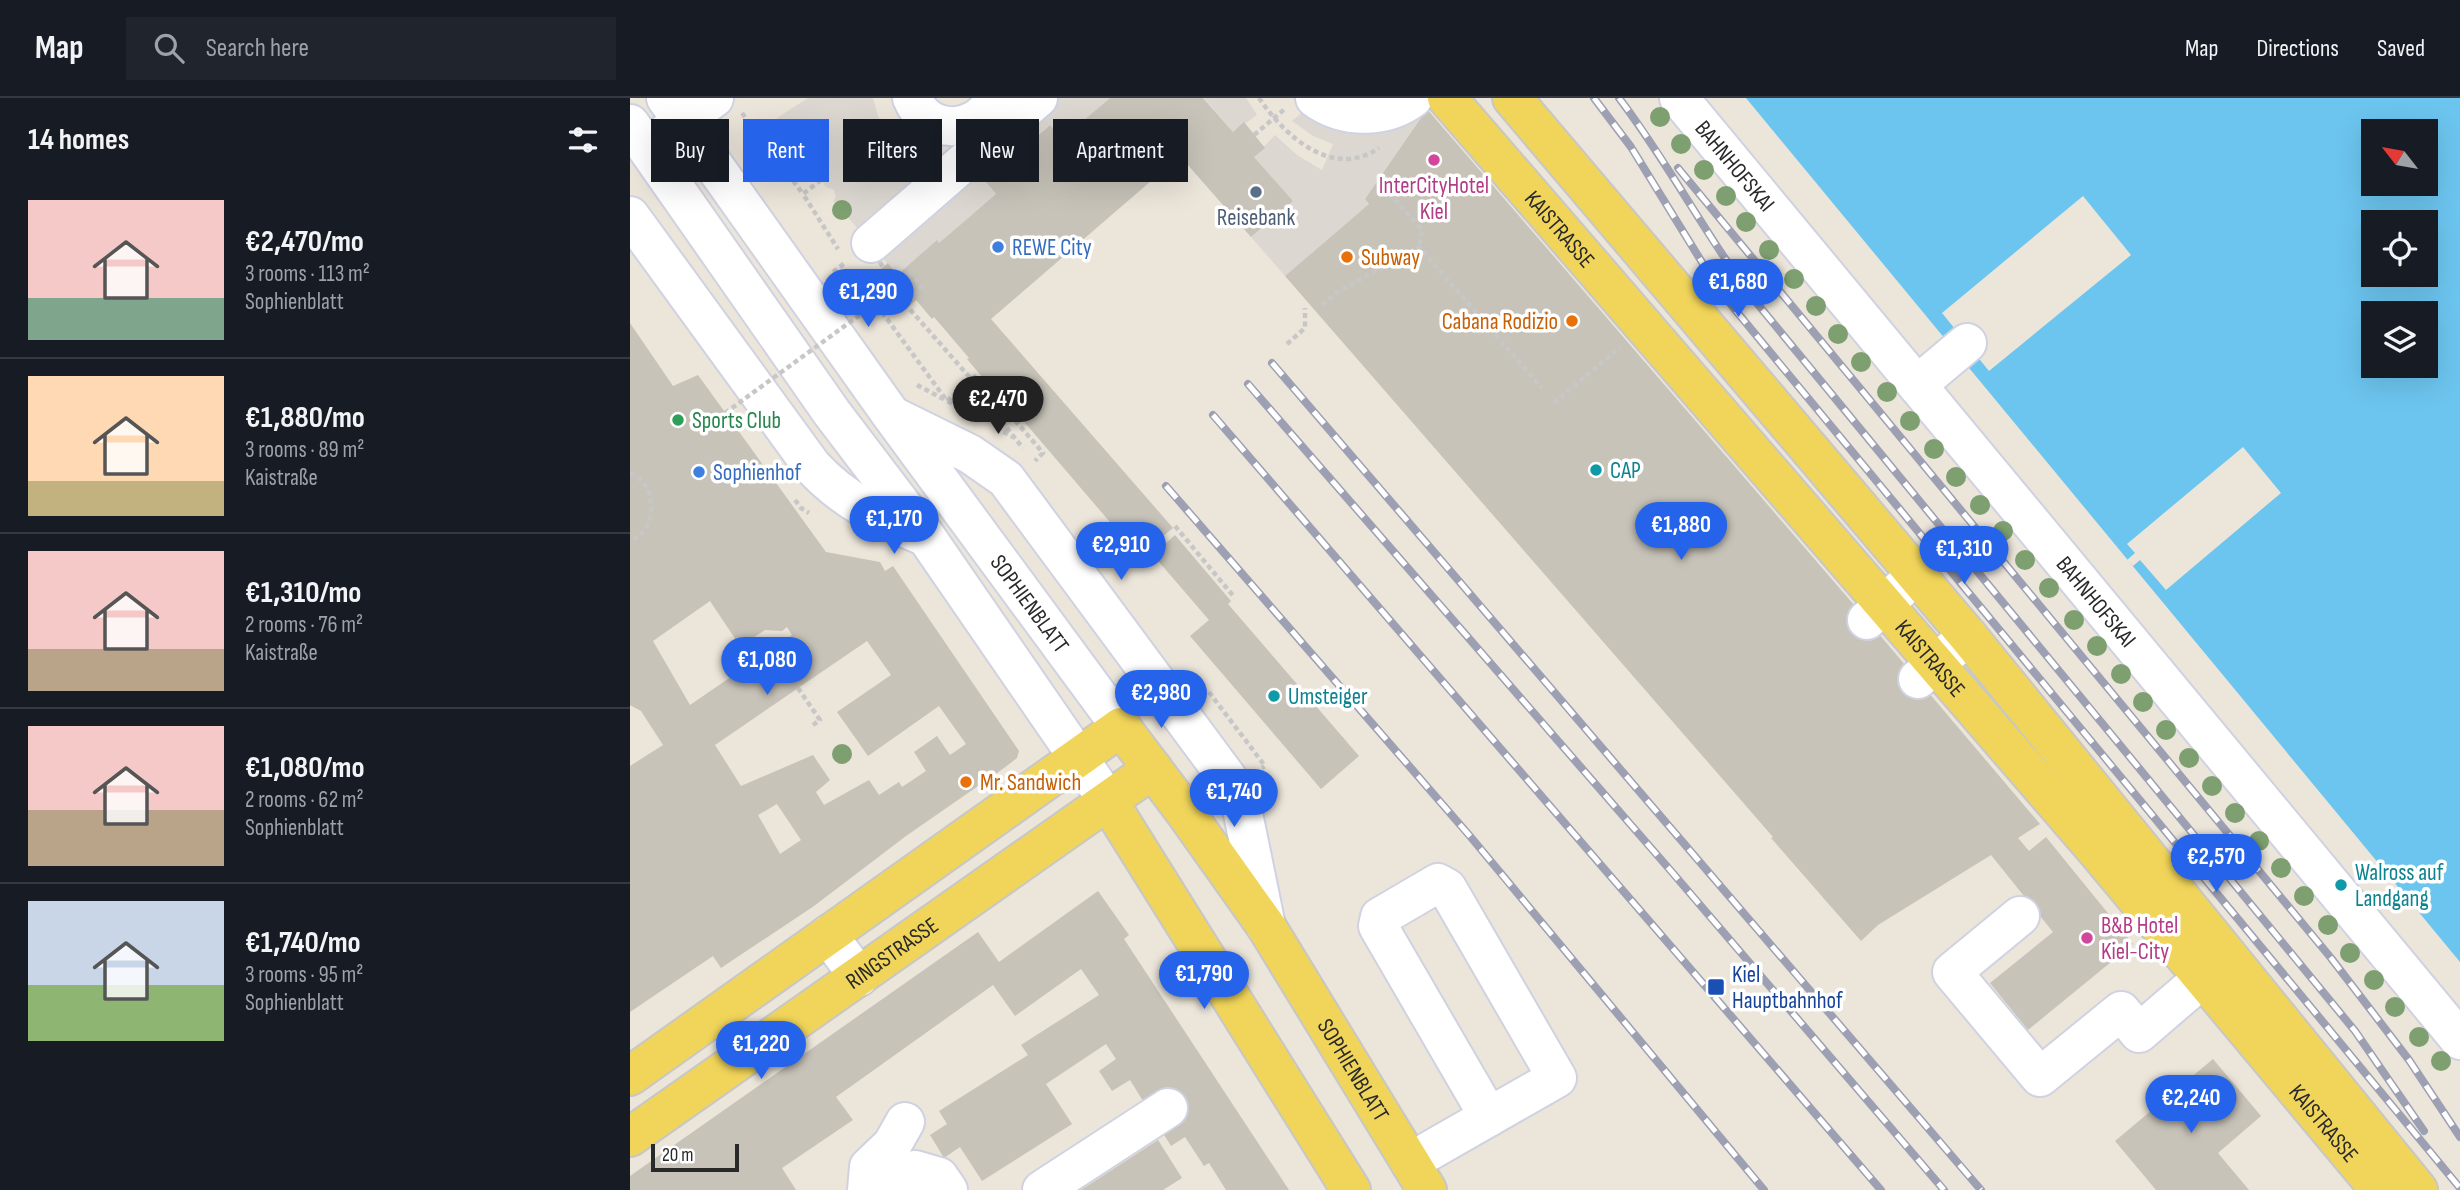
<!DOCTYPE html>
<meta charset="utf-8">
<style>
:root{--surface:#171b24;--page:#20242c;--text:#f1f3f6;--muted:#9ea1a6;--line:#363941;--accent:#2563eb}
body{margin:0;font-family:"Sofia Sans Condensed",sans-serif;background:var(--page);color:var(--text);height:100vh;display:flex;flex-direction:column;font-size:26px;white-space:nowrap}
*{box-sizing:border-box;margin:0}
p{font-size:23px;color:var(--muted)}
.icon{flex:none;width:38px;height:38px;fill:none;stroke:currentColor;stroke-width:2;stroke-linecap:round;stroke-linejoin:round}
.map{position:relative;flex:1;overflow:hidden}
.drawer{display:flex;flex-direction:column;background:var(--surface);width:630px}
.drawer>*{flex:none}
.guide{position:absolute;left:21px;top:21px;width:665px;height:63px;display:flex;gap:14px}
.needle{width:46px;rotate:301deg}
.buttons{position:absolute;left:1731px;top:21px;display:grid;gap:14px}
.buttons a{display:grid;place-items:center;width:77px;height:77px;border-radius:0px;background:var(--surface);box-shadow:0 7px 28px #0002;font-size:35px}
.scale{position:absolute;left:21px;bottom:18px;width:88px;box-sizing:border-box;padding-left:7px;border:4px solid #292929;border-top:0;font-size:19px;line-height:24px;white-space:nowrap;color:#292929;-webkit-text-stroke:5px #fff;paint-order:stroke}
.price{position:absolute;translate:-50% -60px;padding:0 16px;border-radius:24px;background:var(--accent);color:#fff;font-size:23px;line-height:46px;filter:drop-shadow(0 2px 4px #0008)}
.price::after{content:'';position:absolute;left:50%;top:42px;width:21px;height:16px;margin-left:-10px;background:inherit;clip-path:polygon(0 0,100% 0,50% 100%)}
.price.active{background:#222;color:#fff}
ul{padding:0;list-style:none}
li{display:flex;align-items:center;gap:21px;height:175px;padding:0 28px}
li+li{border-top:2px solid var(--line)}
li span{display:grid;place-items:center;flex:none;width:196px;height:140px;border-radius:0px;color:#555}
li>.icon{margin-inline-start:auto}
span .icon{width:84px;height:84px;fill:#fffc;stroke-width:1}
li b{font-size:30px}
h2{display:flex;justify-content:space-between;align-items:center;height:84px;padding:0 28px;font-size:30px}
.chip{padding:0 24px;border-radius:0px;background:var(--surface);box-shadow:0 7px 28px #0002;font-size:24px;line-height:63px}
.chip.active{background:var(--accent);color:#fff}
header{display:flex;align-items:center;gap:42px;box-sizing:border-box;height:98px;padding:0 35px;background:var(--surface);border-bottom:2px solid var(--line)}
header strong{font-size:33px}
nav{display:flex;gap:38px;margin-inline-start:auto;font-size:24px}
.search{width:490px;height:63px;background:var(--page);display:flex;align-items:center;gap:18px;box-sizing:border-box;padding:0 24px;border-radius:0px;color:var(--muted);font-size:26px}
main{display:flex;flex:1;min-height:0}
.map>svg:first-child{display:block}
.plaza{fill:#dcd8d1;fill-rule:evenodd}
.water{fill:#6cc5ef;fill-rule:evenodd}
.pier{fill:#ebe5da}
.building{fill:#c7c3b9;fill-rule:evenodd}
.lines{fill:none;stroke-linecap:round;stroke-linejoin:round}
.minor-casing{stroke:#d0d2e2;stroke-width:42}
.major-casing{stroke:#c7c7c7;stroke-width:42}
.path{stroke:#c7c7c7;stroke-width:4.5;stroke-dasharray:5 3.5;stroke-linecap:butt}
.minor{stroke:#fff;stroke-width:38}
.major{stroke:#f1d55a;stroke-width:38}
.rail-casing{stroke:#9d9fb3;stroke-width:8}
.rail{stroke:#fff;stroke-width:5;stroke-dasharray:16;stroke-linecap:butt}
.path-bridge{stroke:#c7c7c7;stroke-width:4.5;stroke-dasharray:5 3.5;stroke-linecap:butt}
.tree{fill:#7e9f70}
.hotel-dot{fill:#d1479c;stroke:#fff;stroke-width:2.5}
.service-dot{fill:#5c6f8a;stroke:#fff;stroke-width:2.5}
.shop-dot{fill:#3f7fe0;stroke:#fff;stroke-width:2.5}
.food-dot{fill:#e8710a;stroke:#fff;stroke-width:2.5}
.leisure-dot{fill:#2e9e5b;stroke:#fff;stroke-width:2.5}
.culture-dot{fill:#0f9aa8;stroke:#fff;stroke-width:2.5}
.transit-dot{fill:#1a4fb4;stroke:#fff;stroke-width:2.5}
.labels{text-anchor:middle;stroke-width:7;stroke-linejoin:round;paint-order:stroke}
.street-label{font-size:23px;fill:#292929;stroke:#fff}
.hotel-label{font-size:23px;fill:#b23c85;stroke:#fff}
.service-label{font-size:23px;fill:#4e5e75;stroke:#fff}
.shop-label{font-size:23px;fill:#366cbe;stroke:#fff;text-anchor:start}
.food-label{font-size:23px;fill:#c56008;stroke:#fff;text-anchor:start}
.leisure-label{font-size:23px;fill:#27864d;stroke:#fff;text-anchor:start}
.culture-label{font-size:23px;fill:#0d838f;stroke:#fff;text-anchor:start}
.transit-label{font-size:23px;fill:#164399;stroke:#fff;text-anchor:start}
</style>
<header>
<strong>Map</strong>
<div class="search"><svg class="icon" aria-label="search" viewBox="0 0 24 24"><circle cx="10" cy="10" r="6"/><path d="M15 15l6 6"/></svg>Search here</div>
<nav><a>Map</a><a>Directions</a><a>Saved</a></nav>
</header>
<main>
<section class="drawer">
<h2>14 homes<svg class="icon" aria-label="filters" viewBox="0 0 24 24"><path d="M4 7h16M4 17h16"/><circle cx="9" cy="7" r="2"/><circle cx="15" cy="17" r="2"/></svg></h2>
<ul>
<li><span style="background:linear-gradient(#f6c9c9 70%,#7fa58c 0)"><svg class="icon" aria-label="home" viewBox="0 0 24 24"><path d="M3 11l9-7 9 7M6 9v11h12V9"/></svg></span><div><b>€2,470/mo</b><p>3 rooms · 113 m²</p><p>Sophienblatt</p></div></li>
<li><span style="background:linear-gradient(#ffd9b3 75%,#c2b280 0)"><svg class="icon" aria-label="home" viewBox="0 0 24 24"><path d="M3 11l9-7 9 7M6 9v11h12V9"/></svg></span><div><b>€1,880/mo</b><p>3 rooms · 89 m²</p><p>Kaistraße</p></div></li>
<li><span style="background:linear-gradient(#f6c9c9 70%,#b9a48a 0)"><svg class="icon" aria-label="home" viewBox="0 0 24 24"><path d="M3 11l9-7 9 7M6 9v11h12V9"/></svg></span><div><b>€1,310/mo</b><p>2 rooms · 76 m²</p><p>Kaistraße</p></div></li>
<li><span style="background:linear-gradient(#f6c9c9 60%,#b9a48a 0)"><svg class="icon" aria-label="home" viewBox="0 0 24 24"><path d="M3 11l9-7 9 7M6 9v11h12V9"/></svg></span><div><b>€1,080/mo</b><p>2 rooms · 62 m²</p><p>Sophienblatt</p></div></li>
<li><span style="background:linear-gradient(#c9d6e8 60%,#8fb573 0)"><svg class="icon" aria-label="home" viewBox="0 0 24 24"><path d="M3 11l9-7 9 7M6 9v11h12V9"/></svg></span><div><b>€1,740/mo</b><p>3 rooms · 95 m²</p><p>Sophienblatt</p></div></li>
</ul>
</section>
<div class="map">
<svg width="1830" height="1092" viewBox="0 0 1830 1092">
<rect width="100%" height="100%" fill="#ebe5da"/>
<g class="plaza">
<path d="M178,0H243L248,18L263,41L283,56L306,65L378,0H480L432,41L419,27L355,83L366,96L309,145L306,143L267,177L217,118L220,114L218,107L211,104L207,106L203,103L206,99L204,92L196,89L147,20ZM185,40H189L194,46L193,51L187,56L180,53L178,49V45Z"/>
<polygon points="574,0 616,0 627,17 603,34"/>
<polygon points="771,0 789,22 735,101 739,106 655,178 621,139 663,103 624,59 645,37 667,57 692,72 703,46 683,38 662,23 676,11"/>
</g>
<path class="water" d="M1116,0H1830V864ZM1743,33H1796V86H1743ZM1743,124H1796V177H1743ZM1743,215H1796V268H1743Z"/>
<g class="pier">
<polygon points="1453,98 1501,157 1359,273 1312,215"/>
<polygon points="1613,349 1651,395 1536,492 1510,462 1503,468 1497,462 1505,455 1497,446"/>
</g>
<g class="building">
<polygon points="480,0 573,0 603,34 614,24 635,50 624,59 663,103 621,139 550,58 361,221 543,430 509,458 360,284 358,286 337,261 339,260 304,219 302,221 286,202 271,215 247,187 256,179 250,172 258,165 267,177 307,142 309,145 366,96 355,83 420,27 432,41"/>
<polygon points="797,11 1237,522 1410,726 1388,740 1399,753 1416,739 1503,846 1398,932 1360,885 1423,834 1361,757 1248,827 1231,843 1141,740 1143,739 655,178 739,106 735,101"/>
<path d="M0,225L43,288L68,277L196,454L250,464L255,473L263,468L389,653L387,660L374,670L276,738L184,808L91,870L83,858L0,914V668L33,647L11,613L0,607ZM80,503L110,548L135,532L152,533L157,529L162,537L60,607L23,543ZM237,543L261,577L207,614L238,658L309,608L336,646L320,657L307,638L284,654L296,673L272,689L269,684L249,697L239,682L194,707L186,694L200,682L183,657L111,688L85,647ZM147,706L171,742L150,756L128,717Z"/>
<polygon points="545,437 601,503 598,506 729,658 691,691 560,538 579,522 523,457"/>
<polygon points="468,793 499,837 494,841 659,1092 596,1092 579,1065 574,1068 555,1039 541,1048 500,982 482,993 469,973 486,961 476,946 416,986 442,1026 352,1083 330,1049 314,1060 300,1037 317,1026 309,1013 398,957 391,947 469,897 451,871 385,918 363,887 206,999 223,1022 152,1070 166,1092 0,1092 0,1078 348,834 369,864"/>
<polygon points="1583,961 1631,1018 1588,1055 1619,1092 1526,1092 1485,1043"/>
<polygon points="528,1042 552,1080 533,1092 451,1092"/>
</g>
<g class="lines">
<g class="minor-casing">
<g id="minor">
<path id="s1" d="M36,0L262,318L491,629"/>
<path d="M282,0C298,39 348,36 365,0"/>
<path d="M685,0C714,21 755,21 783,0"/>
<path id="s2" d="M1049,0L1830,942"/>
<polyline points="0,26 202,315 297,440 478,703"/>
<polyline points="32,38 84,0"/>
<path d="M0,118L182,368C215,404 250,419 294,438"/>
<polyline points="241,145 408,0"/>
<polyline points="1287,287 1337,245"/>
<polyline points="267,320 340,356 376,381 604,689 610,701 636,828"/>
<polyline points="1237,522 1286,477"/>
<polyline points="1288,581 1338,538"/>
<polyline points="1390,818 1322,874 1410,979 1491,913 1509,935 1573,880"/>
<polyline points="198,837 229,879"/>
<polyline points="780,1064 927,980 817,790 808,785 750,819 748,828 859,1019"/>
<polyline points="237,1092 239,1069 262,1047 275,1024"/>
<polyline points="258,1092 285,1072 309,1079 318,1092"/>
<polyline points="412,1092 538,1010"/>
</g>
</g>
<g class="major-casing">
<g id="major">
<path id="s3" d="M817,0L1467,753L1750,1092"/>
<polyline points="882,0 1338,538 1788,1092"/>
<polyline points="478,703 721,1092"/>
<path id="s4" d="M0,978L491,629L555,714L636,828L797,1092"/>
<path id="s5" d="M0,1039L523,671"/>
</g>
</g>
<g class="path">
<path d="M629,0C655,38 702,82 749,50"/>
<polyline points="112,15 173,96"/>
<polyline points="624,37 656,10"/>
<polyline points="125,70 163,42"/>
<polyline points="191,82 173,96 208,151"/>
<polyline points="748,82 792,132 789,149"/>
<polyline points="222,173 317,303 334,312"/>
<polyline points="203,174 215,165"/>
<polyline points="258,174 262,179 256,184 342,282 357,306 393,350"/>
<polyline points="260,176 281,199 291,189 280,176 264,191"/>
<polyline points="256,198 265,191"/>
<polyline points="692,207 706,195 789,149 912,290"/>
<polyline points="657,246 675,230 675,210"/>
<polyline points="342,282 365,299 413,355 405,363"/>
<polyline points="287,287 317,303 349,275"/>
<polyline points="924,305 990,249"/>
<polyline points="366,330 383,339"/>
<path d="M0,375C28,386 29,432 0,443"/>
<polyline points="165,402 171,410 179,415"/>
<polyline points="545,428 605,500"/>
<polyline points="168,590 190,622 180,629"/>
<polyline points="579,594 635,668 632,670"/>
</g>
<use href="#minor" class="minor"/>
<use href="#major" class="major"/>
<g class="rail-casing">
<g id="rail">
<polyline points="964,0 1001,49 1078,174 1102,208 1830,1090"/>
<path d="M989,0C1037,63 1074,134 1121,198L1725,933L1794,1033"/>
<polyline points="1048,70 1701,860 1779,962 1830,1039"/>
<polyline points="642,265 1351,1092"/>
<polyline points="618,286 1041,773 1314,1092"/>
<polyline points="583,317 1251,1092"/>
<polyline points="536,388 839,737 1134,1092"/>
</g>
</g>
<use href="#rail" class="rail"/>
<g class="path-bridge">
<polyline points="250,164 260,183"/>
<polyline points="95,315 256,198"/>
</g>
</g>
<g class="tree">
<circle cx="1030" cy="19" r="10"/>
<circle cx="1051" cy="46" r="10"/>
<circle cx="186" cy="48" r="10"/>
<circle cx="1074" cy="72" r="10"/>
<circle cx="1096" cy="98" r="10"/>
<circle cx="212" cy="112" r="10"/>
<circle cx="1116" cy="124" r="10"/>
<circle cx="1139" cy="152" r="10"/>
<circle cx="1164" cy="181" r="10"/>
<circle cx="1186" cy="208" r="10"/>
<circle cx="1208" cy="236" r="10"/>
<circle cx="1231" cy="264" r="10"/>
<circle cx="1257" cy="294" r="10"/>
<circle cx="1280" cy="323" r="10"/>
<circle cx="1304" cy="351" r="10"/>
<circle cx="1326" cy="379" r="10"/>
<circle cx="1350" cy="407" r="10"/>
<circle cx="1373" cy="433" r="10"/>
<circle cx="1395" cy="462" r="10"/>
<circle cx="1419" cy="490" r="10"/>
<circle cx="1444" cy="522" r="10"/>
<circle cx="1467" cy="548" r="10"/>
<circle cx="1491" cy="576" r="10"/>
<circle cx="1513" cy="604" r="10"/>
<circle cx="1536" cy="632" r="10"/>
<circle cx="212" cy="656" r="10"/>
<circle cx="1559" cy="660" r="10"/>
<circle cx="1582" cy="688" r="10"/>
<circle cx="1605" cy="715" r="10"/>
<circle cx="1629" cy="743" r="10"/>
<circle cx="1651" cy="770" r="10"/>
<circle cx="1674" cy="798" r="10"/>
<circle cx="1698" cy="827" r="10"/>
<circle cx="1720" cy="855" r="10"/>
<circle cx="1744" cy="882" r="10"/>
<circle cx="1765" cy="909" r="10"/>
<circle cx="1789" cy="939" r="10"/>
<circle cx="1811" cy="963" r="10"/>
</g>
<g class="hotel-dot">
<circle cx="804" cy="62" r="7"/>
<circle cx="1457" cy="840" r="7"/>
</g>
<circle class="service-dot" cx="626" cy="94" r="7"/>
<g class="shop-dot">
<circle cx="368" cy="149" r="7"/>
<circle cx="69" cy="374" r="7"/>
</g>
<g class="food-dot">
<circle cx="717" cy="159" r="7"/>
<circle cx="942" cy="223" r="7"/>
<circle cx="336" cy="684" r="7"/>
</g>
<circle class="leisure-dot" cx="48" cy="322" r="7"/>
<g class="culture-dot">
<circle cx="966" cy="372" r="7"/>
<circle cx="644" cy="598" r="7"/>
<circle cx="1711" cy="787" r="7"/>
</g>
<rect class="transit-dot" x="1077" y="880" width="18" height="18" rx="3.5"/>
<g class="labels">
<g class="street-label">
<text dy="8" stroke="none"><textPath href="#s2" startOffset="88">BAHNHOFSKAI</textPath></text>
<text dy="8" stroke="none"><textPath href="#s3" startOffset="173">KAISTRASSE</textPath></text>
<text dy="8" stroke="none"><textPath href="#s2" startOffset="654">BAHNHOFSKAI</textPath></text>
<text dy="8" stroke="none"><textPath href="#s1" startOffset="623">SOPHIENBLATT</textPath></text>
<text dy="8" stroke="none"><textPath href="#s3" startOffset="740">KAISTRASSE</textPath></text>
<text dy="8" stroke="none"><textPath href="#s5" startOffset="320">RINGSTRASSE</textPath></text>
<text dy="8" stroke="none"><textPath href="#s4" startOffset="1017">SOPHIENBLATT</textPath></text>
<text dy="8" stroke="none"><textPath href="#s3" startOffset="1349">KAISTRASSE</textPath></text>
</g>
<g class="hotel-label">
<text x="804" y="95">InterCityHotel<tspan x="804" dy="26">Kiel</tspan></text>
<text x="1471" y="835" text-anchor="start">B&amp;B Hotel<tspan x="1471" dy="26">Kiel-City</tspan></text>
</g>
<g class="service-label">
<text x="626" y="127">Reisebank</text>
</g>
<g class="shop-label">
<text x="382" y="157">REWE City</text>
<text x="83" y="382">Sophienhof</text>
</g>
<g class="food-label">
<text x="731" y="167">Subway</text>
<text x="928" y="231" text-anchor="end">Cabana Rodizio</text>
<text x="350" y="692">Mr. Sandwich</text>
</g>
<g class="leisure-label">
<text x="62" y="330">Sports Club</text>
</g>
<g class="culture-label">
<text x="980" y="380">CAP</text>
<text x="658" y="606">Umsteiger</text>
<text x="1725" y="782">Walross auf<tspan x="1725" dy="26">Landgang</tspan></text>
</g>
<g class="transit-label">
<text x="1102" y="884">Kiel<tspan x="1102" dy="26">Hauptbahnhof</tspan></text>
</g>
</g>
</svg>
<div class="buttons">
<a><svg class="needle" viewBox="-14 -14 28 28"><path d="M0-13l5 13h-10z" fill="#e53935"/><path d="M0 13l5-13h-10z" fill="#9ea1a6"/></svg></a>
<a><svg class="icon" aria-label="locate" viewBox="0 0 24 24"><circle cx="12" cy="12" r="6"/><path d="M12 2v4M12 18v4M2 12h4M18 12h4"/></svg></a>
<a><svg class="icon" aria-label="layers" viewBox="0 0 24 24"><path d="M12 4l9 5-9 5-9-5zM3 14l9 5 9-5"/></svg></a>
</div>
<div class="scale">20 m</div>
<b class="price" style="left:1108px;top:221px">€1,680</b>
<b class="price" style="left:238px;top:231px">€1,290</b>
<b class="price active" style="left:368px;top:338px">€2,470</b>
<b class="price" style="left:264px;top:458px">€1,170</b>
<b class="price" style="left:1051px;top:464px">€1,880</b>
<b class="price" style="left:491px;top:484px">€2,910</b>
<b class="price" style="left:1334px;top:488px">€1,310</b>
<b class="price" style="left:137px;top:599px">€1,080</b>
<b class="price" style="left:531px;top:632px">€2,980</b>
<b class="price" style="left:604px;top:731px">€1,740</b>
<b class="price" style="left:1586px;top:796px">€2,570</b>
<b class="price" style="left:574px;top:913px">€1,790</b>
<b class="price" style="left:131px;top:983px">€1,220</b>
<b class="price" style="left:1561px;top:1037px">€2,240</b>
<div class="guide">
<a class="chip">Buy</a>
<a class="chip active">Rent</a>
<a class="chip">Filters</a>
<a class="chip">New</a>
<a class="chip">Apartment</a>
</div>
</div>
</main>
